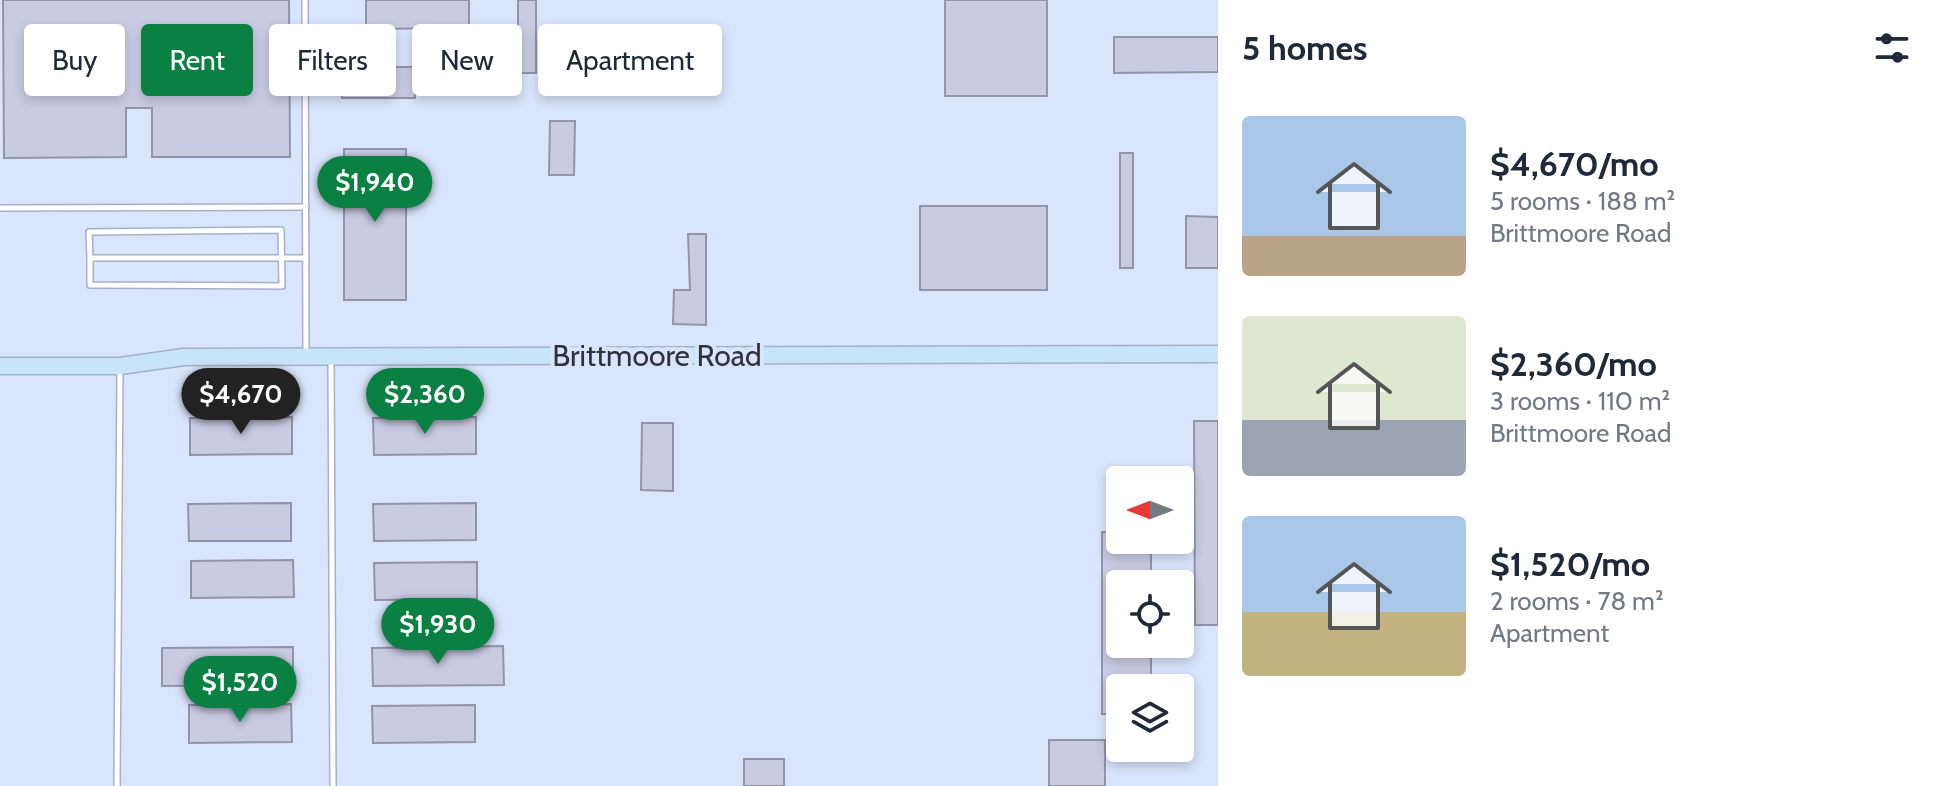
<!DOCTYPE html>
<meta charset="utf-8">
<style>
:root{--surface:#fff;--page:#f2f2f3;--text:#1f2937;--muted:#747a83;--accent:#0b8043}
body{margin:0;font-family:Cabin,sans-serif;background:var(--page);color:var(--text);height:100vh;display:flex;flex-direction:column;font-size:30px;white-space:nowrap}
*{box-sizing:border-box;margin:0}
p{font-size:26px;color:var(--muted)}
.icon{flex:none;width:44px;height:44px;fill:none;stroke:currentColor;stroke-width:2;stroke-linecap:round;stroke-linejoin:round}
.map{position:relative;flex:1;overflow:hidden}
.panel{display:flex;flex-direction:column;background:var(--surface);width:720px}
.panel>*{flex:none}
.guide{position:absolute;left:24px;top:24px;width:760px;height:72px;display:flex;gap:16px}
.needle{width:52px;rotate:270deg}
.buttons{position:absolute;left:1106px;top:466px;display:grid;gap:16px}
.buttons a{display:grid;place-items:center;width:88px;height:88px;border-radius:8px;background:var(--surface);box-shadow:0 4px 12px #0003;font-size:40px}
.price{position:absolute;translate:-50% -68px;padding:0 18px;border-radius:28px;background:var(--accent);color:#fff;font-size:26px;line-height:52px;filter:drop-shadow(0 2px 4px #0008)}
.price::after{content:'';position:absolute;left:50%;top:48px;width:24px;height:18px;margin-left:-12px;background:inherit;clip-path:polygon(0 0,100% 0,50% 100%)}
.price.current{background:#222;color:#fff}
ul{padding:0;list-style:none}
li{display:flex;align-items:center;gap:24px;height:200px;padding:0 24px}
li span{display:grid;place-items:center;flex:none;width:224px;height:160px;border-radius:8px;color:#555}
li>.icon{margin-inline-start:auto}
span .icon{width:96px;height:96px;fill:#fffc;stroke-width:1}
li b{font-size:34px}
h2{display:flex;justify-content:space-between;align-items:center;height:96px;padding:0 24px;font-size:34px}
.pill{padding:0 28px;border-radius:8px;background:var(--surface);box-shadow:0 4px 12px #0003;font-size:28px;line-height:72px}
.pill.current{background:var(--accent);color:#fff}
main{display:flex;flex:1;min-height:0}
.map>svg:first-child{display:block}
.building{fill:#c9cbe3;stroke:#9294aa;stroke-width:2}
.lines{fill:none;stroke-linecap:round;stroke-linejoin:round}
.service-casing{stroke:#a6b1c7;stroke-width:8}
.secondary-casing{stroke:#a6b1c7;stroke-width:19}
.service{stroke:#fff;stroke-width:5}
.secondary{stroke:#c6e4fa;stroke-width:16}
.labels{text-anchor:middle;stroke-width:8;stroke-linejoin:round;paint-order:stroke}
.street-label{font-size:30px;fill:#2f333c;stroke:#d9e5fc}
</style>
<main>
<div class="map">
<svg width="1218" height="786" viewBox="0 0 1218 786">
<rect width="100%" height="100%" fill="#d9e5fc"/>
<g class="building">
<polygon points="3,0 289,0 290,157 152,157 152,108 126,108 126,157 4,158"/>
<polygon points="366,0 469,0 469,28 366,29"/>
<rect x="518" y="0" width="18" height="73"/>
<rect x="945" y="0" width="102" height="96"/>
<polygon points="1114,37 1218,37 1218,72 1114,73"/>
<rect x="342" y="67" width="73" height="31"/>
<polygon points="550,121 575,121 574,175 549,175"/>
<rect x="344" y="149" width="62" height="151"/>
<rect x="1120" y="153" width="13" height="115"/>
<rect x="920" y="206" width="127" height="84"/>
<polygon points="1186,216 1218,217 1218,268 1186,268"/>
<polygon points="688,234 706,234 706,325 673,324 674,290 690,290"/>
<polygon points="292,417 292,454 190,455 190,418"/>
<polygon points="476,417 476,454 374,455 373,418"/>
<polygon points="1194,421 1218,421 1218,625 1195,625"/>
<polygon points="642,423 673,423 673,491 641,490"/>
<polygon points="291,503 291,541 189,541 188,504"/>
<polygon points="476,503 476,540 374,541 373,504"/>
<polygon points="1102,532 1120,532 1120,540 1151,540 1151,584 1120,584 1120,644 1151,644 1151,688 1120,688 1120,714 1102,714"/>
<polygon points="293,560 294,597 191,598 191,561"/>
<polygon points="477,562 477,599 375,600 374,563"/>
<polygon points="503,646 504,685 373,686 372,648"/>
<polygon points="293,647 293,685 162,686 162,648"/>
<polygon points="291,704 292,742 189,743 189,705"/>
<polygon points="475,705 475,742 373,743 372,706"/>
<rect x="1049" y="740" width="56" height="46"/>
<rect x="744" y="759" width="40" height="27"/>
</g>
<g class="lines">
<g class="service-casing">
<g id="service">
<polyline points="305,0 306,352"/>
<polyline points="0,208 306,207"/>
<polyline points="90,258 89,232 281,230 282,286 90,285 90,258 306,258"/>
<polyline points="331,358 333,786"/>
<polyline points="117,786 120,367"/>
</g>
</g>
<g class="secondary-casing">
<polyline id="secondary" points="0,366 120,366 184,357 1218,354"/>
</g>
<use href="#service" class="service"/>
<use href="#secondary" class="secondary"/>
</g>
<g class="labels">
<g class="street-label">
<text x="657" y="366">Brittmoore Road</text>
</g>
</g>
</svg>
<div class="buttons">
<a><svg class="needle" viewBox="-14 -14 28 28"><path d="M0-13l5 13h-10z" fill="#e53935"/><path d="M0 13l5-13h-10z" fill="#747a83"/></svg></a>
<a><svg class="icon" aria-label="locate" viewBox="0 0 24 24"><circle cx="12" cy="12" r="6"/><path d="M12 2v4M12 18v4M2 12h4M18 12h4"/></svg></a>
<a><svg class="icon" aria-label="layers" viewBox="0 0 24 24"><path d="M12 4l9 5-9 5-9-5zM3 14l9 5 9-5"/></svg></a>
</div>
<b class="price" style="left:375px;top:224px">$1,940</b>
<b class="price current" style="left:241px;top:436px">$4,670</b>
<b class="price" style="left:425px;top:436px">$2,360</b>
<b class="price" style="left:438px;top:666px">$1,930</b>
<b class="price" style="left:240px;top:724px">$1,520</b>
<div class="guide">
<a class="pill">Buy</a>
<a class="pill current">Rent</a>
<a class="pill">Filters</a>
<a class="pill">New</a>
<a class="pill">Apartment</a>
</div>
</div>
<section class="panel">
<h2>5 homes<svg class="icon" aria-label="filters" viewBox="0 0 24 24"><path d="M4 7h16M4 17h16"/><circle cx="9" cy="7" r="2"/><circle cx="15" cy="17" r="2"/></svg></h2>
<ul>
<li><span style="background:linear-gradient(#a9c7e8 75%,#b9a48a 0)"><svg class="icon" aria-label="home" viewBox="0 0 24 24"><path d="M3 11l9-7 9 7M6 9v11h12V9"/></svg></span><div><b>$4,670/mo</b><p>5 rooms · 188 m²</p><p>Brittmoore Road</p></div></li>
<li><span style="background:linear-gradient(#dfe7d0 65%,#9aa5b1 0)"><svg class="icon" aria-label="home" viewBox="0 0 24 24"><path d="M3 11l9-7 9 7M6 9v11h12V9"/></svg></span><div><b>$2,360/mo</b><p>3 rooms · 110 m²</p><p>Brittmoore Road</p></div></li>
<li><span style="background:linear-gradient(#a9c7e8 60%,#c2b280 0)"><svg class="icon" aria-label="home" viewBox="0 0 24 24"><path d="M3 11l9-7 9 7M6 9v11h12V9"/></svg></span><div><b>$1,520/mo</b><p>2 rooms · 78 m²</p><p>Apartment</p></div></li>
</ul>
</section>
</main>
